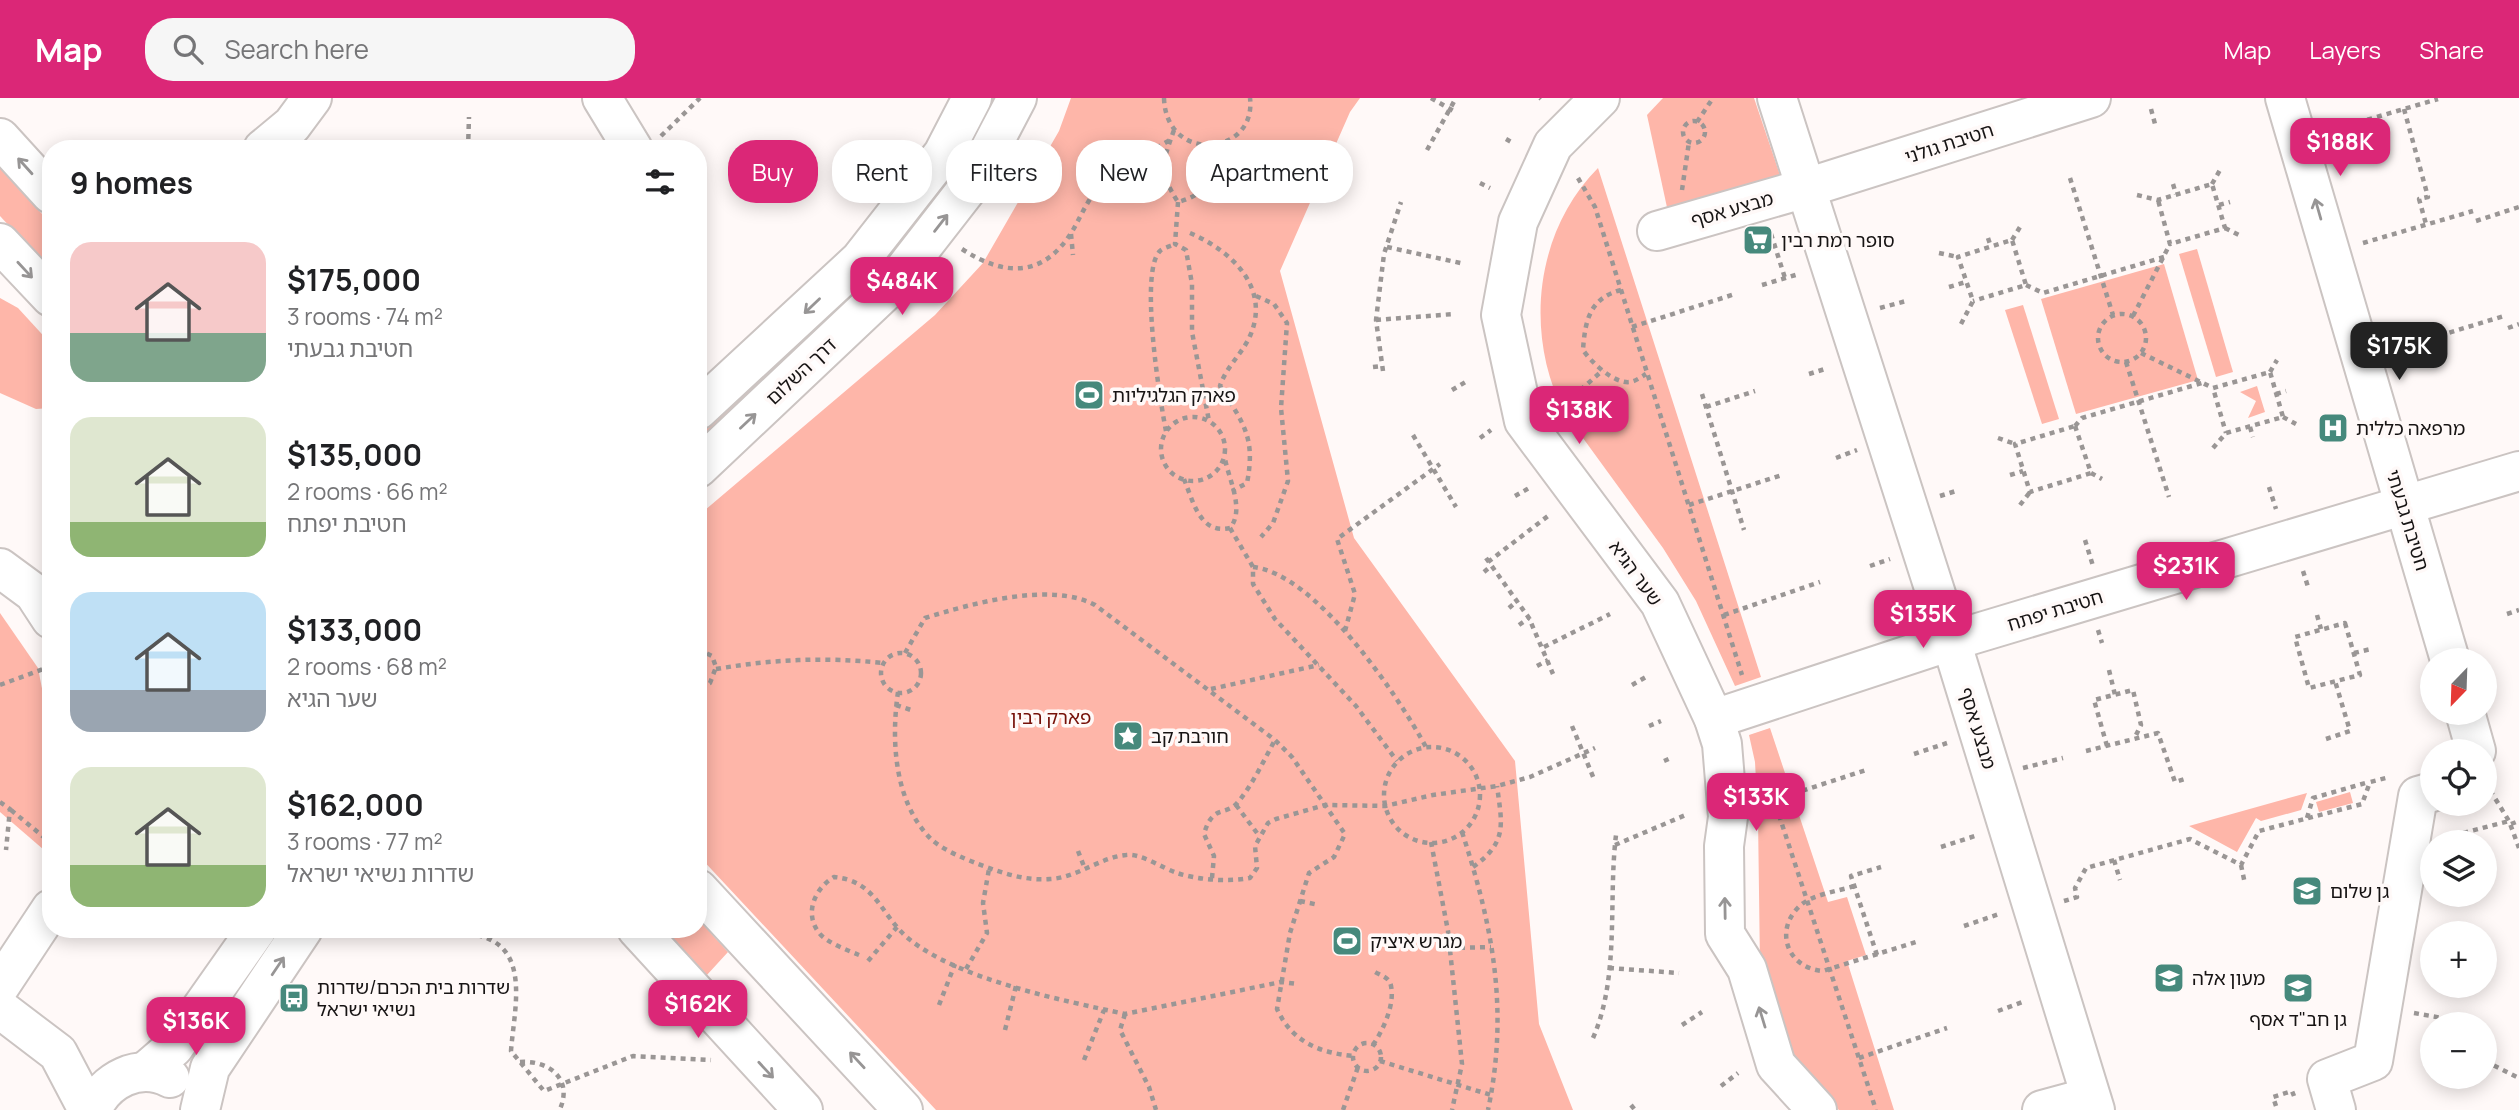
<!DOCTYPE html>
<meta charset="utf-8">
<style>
:root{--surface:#fff;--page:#f6f6f6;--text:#202124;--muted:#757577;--accent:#db2777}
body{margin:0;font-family:Manrope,"Noto Sans Hebrew",sans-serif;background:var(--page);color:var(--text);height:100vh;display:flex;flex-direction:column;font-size:26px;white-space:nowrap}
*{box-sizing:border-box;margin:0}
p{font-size:23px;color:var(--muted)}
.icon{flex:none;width:38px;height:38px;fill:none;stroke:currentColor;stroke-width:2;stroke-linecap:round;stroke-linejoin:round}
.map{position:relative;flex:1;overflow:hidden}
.drawer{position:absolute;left:42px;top:42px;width:665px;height:798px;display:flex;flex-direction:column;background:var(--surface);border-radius:28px;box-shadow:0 4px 18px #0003}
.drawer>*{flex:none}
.banner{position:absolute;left:728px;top:42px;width:665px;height:63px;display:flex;gap:14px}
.needle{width:46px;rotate:203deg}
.buttons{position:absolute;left:2420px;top:550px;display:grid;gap:14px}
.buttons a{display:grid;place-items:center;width:77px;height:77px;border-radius:50%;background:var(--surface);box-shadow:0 4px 18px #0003;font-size:35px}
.price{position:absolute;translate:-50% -60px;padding:0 16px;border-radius:14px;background:var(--accent);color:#fff;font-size:23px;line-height:46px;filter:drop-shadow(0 2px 4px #0008)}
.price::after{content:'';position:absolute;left:50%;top:42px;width:21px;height:16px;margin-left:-10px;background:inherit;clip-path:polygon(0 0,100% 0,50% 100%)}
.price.selected{background:#222;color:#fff}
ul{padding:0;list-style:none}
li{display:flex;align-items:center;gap:21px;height:175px;padding:0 28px}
li span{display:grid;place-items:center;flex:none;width:196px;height:140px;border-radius:21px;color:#555}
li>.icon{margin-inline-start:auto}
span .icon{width:84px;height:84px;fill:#fffc;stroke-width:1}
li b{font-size:30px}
h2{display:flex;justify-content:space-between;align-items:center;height:84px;padding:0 28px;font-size:30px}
.pill{padding:0 24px;border-radius:28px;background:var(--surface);box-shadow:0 4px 18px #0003;font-size:24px;line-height:63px}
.pill.selected{background:var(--accent);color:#fff}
header{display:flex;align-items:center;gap:42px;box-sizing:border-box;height:98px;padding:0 35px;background:var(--accent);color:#fff}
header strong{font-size:33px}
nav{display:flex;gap:38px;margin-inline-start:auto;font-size:24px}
.search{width:490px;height:63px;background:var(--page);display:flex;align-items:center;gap:18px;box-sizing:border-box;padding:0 24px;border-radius:28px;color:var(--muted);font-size:26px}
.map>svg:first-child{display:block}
.green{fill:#feb6a9}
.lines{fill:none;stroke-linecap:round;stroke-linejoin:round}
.minor-casing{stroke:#cbc4c2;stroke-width:42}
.major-casing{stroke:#cbc4c2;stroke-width:42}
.path{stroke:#9a9695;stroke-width:4.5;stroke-dasharray:5 5;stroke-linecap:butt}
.minor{stroke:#fff;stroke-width:38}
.major{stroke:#fff;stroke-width:38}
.oneway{stroke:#979595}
.labels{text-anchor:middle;stroke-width:7;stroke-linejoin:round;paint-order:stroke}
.street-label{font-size:19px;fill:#171414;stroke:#fff9f8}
.poi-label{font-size:19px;fill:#171414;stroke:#fff9f8;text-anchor:start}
.park-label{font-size:19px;fill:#761109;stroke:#fff9f8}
</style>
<header>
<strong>Map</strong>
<div class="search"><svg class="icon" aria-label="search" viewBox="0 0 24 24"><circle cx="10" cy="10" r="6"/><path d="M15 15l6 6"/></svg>Search here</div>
<nav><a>Map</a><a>Layers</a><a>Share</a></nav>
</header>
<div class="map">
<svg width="2519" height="1012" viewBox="0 0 2519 1012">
<rect width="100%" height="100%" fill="#fff9f8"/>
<g class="green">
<polygon points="985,0 998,0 969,59 885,174 698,351 698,331 723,308"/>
<polygon points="1071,0 1360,0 1350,14 1280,173 1354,440 1515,663 1539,926 1573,1012 936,1012 698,757 698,418 935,217 983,165 1059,33"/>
<polygon points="1663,0 1754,0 1780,77 1668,114 1647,17"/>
<polygon points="0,69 51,126 51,173 0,118"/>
<path d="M1598,70L1761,579L1735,588L1696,503L1663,450L1564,314C1524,236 1535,133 1598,70Z"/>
<polygon points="2197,151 2233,274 2216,279 2179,156"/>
<polygon points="2164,166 2198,282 2076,316 2041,201"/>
<polygon points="0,200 18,210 51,246 51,310 36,311 0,295"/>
<polygon points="2023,207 2059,321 2042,326 2005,212"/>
<polygon points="2257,288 2265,314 2248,320 2256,303 2240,294"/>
<polygon points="0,515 38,570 47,616 51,758 0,714"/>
<polygon points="1770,630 1828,804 1847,799 1866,857 1847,863 1894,1012 1839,1012 1808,982 1791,958 1760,868 1758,720 1755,664 1749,637"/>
<polygon points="2350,694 2353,705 2319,714 2316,704"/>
<polygon points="2307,695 2301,712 2261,723 2256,720 2237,754 2189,728"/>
<polygon points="698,821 728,854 706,878 663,831 698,831"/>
</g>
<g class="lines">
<g class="minor-casing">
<g id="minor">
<polyline points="602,0 633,51"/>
<polyline points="1600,0 1553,47 1518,124 1501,217 1524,323 1660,505 1714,621 1722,646 1728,719 1724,748 1725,836 1747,871 1776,967 1817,1012"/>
<polyline points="1777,0 1951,543 2095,1012"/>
<polyline points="2285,0 2450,562"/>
<polyline points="263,51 292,27 312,0"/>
<polyline points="1657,133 1806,90 2091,0"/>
<polyline points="698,312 860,162 943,56 972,0"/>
<polyline points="698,370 894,185 974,82 1017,0"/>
<polyline points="0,470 34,495 51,521"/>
<polyline points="2465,614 2476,653"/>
<polyline points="1714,621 1951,543 2519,373"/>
<polyline points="0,888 51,811"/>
<polyline points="0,911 58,955 88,1012"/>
<polyline points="145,974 174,949 257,831"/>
<path d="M92,1012C105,982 139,964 170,980"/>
<polyline points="200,1012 210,970 303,831"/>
<polyline points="2042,1012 2090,999"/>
<polyline points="2336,1012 2327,981 2373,963 2418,698 2432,694"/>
</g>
</g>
<g class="major-casing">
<g id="major">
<polyline points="0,40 51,96"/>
<polyline points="0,145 51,199"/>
<polyline points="698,791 903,1012"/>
<polyline points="637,831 803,1012"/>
</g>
</g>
<g class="path">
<path d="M1164,0C1166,67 1257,58 1250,0"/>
<polyline points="1431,0 1457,15"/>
<polyline points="1540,0 1541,1"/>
<polyline points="2151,11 2155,26"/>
<polyline points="2404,11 2428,99 2419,101 2426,126"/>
<circle cx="1694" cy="34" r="11"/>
<polyline points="1697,24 1713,0"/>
<path d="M1174,32C1162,66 1158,73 1178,104C1212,95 1208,78 1213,47"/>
<polyline points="2329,33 2438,1"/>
<polyline points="661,38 700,0"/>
<polyline points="1506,41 1513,45"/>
<polyline points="468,51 469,19"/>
<polyline points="1427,52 1456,0"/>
<polyline points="1578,80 1595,109 1742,577"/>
<polyline points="2070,80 2113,217"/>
<polyline points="1480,85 1490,90"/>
<polyline points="2173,86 2176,96"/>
<polyline points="2212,86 2220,72"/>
<polyline points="1682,92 1689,44"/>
<polyline points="2137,97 2158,102 2212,86 2225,130 2170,146 2158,102"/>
<polyline points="1178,104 1175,146 1186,152 1192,186 1192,234 1209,323"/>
<polyline points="2219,107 2230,104"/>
<polyline points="2476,123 2519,109"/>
<polyline points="2225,130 2241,138"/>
<path d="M1190,135C1232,153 1271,190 1250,238C1242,256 1226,269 1220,288C1243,325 1256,339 1247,385L1232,393"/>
<polyline points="1071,136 1073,157"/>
<polyline points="1771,136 1785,180"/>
<polyline points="1988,140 1991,149"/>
<polyline points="2012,142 2020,129"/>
<polyline points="2363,145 2473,113"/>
<polyline points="1387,149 1465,166"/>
<path d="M962,151C1005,179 1044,180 1073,132C1081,118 1087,103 1098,90C1117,69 1146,56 1170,42"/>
<polyline points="1939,155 1958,159"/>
<polyline points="1762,187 1799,176"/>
<polyline points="2026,187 2043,195 2164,159"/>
<polyline points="1949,189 1966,184"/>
<path d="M1621,192C1590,200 1585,222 1583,252C1591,264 1614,286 1630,284C1636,283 1641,279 1646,276"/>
<polyline points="1256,198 1274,206 1287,225 1281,310 1288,383 1273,425 1261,439"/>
<polyline points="1880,210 1906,203"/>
<circle cx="2122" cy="240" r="24"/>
<polyline points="2133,218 2170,146"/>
<polyline points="1376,222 1454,216"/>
<polyline points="1961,226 1973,203 1958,159 2012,142 2026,187 1973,203"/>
<polyline points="1632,229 1735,196"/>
<polyline points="2508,230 2519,226"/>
<polyline points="2392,252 2504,218"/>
<polyline points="2141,255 2213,290"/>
<polyline points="2126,264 2169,399"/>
<polyline points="1373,269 1382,268"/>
<polyline points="1383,273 1376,222 1384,156 1401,104"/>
<polyline points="2270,274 2277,262"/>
<polyline points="1809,276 1828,270"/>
<polyline points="1452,292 1469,282"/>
<polyline points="1702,296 1744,432"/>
<polyline points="2276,296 2286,293"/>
<polyline points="1706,309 1755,293"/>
<polyline points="1558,312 1603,272"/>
<polyline points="2283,319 2296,326"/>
<circle cx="1193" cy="351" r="32"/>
<polygon points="2075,328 2091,375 2030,394 2015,346"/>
<polyline points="2075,328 2082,320 2202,285"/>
<polyline points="2250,329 2253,339"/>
<path d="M1166,333C1160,303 1139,173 1160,153C1163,150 1171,148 1175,146"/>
<polyline points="1413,337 1456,409"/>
<polyline points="1480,340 1491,332"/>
<polyline points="1998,340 2015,346"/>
<polyline points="2213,350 2226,335 2283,319 2270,274 2213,290 2226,335"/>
<polyline points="1836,360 1857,352"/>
<polyline points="2091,375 2102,381"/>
<polyline points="2010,377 2023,373"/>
<path d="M1184,381C1193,403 1200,437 1230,430C1245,412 1229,382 1225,361"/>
<polyline points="2269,389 2276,411"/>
<polyline points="1515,398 1531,389"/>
<polyline points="1940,398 1959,392"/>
<polyline points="1689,407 1782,377"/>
<polyline points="2020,407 2030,394"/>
<polyline points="1230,430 1253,469 1253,486 1275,521 1356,608 1397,663"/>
<polyline points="2085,442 2093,468"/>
<polyline points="1486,460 1529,520 1553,576"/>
<polyline points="1488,464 1548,418"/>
<polyline points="1870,468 1890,461"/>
<path d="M1253,469C1316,476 1397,596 1426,649"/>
<polyline points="2303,473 2309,492"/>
<polyline points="1484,474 1491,468"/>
<polyline points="698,496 702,507 698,530"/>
<polyline points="1509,510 1517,503"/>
<polyline points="2507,516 2519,512"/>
<polyline points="1724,517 1820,484"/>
<polyline points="2317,517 2321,531"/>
<polygon points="2345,525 2360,577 2309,590 2295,539"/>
<polyline points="1519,527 1529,520"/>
<polyline points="2098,532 2102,545"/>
<polyline points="1345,533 1355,496 1337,441 1440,366"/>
<polyline points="1544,549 1610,516"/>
<polyline points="698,551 712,558 716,569 710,585 698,591"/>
<path d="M905,555L925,520C970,506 1051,483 1095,507L1275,642L1292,659L1345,736L1334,759L1309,775L1290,835L1277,911C1292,944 1320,955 1354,958"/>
<polyline points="2354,555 2371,551"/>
<circle cx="901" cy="575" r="20"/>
<polyline points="1537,568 1548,562"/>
<path d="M716,571C775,561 824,559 884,565"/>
<polyline points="2109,572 2115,597"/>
<polyline points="0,587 51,568"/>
<polyline points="1632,587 1646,579"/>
<polyline points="1211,591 1319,567"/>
<path d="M898,594C891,642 894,704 931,741C943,752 963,760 978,766C1002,775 1025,783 1050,781C1076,780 1101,759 1126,757C1141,755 1162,770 1177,775C1199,782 1227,784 1250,780L1257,770L1255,748L1268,725L1276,721L1325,707L1385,708L1433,697L1497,688L1530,679L1595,650"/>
<polyline points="896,607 911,612"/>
<polyline points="698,616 700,591"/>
<polyline points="1572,628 1594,681"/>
<polyline points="1649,628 1661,623"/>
<polyline points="2326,641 2350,633 2335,583"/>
<polyline points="2107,648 2094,602 2133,592 2141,627 2134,641"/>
<circle cx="1432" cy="697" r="48"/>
<polyline points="2086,653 2158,635 2175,684 2185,681"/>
<polyline points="1914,656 1947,645"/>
<polyline points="1664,663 1671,660"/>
<polyline points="2023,670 2063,660"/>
<polyline points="2485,684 2509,723 2519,750"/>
<polyline points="1774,702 1866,672"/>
<polyline points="1760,703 1774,702 1876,1012"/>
<polyline points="0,704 10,711 6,752"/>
<polyline points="1236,707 1260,739"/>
<polyline points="11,712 51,745"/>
<polyline points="2307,720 2313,700 2369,684"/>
<polyline points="2511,726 2519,723"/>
<path d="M1462,734C1493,829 1509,912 1488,1012"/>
<polyline points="2444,740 2509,723"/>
<polyline points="1431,744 1448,833 1462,966 1452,1012"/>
<polyline points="1615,747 1688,716"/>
<polyline points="1941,749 1975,738"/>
<polyline points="1078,753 1085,771"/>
<polyline points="2114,762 2120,782"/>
<polyline points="2241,767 2245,786"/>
<path d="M1473,769C1508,744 1502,726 1497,688"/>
<path d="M1212,780L1214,758L1204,736C1213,705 1226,719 1238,704C1253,686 1264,662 1275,642"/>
<path d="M1854,788C1839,793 1815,796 1802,806C1773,830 1786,870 1823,873L1919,843"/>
<polyline points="1300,803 1319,807"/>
<polyline points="2064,803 2077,799 2075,790 2086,770 2190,741 2241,767 2259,733 2362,706 2370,684 2390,679"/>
<polyline points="1964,828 1999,816"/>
<path d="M428,831C442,838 460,834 476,837C532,848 514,911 511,953L544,993L633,958L711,962"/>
<polyline points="1450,850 1491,849"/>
<path d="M859,857C847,852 828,845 820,836C803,816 815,790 834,779C877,783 880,817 909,841C960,882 1061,902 1125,916L1281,884L1298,886"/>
<polyline points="1877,857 1851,778 1881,769"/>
<polyline points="868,863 897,829"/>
<polyline points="1609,870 1679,875"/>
<polyline points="966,871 987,835 983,805 989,771"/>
<polyline points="939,907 955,866"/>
<polyline points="1998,913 2025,903"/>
<polyline points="2414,915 2448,921"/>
<polyline points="1125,916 1120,932 1149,989 1156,1012"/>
<polyline points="1682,927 1702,914"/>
<polyline points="1005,932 1016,888"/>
<path d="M1593,940C1620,878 1608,803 1616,737"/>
<circle cx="1367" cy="959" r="14"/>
<path d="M1373,947C1383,932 1395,907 1391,888C1390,880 1382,878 1375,874"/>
<polyline points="1859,960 1947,930"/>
<polyline points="1084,962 1104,912"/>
<polyline points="1380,963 1491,997"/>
<polyline points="2485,963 2519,980"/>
<path d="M520,964C549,962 573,981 560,1011"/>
<polyline points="1721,988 1738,975"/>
<polyline points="1631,1007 1635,1012"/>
<polyline points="2276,1008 2273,999 2292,993 2294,998"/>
<polyline points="1343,1012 1358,969"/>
</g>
<use href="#minor" class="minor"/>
<use href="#major" class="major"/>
</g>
<defs><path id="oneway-shaft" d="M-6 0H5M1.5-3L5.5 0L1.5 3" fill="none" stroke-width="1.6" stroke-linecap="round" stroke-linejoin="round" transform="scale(1.75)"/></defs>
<g class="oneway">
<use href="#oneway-shaft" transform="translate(25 68) rotate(-132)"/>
<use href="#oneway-shaft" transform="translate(2318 111) rotate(-106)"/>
<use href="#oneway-shaft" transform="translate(941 125) rotate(-52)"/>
<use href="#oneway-shaft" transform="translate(25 172) rotate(47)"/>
<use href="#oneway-shaft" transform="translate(812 208) rotate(136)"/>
<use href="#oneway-shaft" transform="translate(748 323) rotate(-43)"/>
<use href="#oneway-shaft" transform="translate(1725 810) rotate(-91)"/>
<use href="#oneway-shaft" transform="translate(278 868) rotate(-56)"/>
<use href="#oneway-shaft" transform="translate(1762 919) rotate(-107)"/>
<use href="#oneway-shaft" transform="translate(857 962) rotate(-133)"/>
<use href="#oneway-shaft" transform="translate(766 972) rotate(47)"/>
</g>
<defs>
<g id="supermarket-square" transform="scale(1.575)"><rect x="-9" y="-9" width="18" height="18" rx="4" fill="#46897c" stroke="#fff9f8"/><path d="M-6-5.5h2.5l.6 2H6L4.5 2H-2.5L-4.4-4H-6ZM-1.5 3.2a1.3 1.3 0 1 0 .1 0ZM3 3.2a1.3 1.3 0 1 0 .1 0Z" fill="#fff"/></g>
<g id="stadium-square" transform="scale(1.575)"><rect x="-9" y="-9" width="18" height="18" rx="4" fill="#46897c" stroke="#fff9f8"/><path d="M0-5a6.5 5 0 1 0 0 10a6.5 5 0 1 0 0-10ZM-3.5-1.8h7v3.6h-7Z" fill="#fff"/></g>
<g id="hospital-square" transform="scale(1.575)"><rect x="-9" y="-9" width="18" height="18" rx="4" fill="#46897c" stroke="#fff9f8"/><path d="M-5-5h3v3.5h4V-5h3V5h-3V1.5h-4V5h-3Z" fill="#fff"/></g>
<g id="sight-square" transform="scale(1.575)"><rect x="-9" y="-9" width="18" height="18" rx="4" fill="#46897c" stroke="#fff9f8"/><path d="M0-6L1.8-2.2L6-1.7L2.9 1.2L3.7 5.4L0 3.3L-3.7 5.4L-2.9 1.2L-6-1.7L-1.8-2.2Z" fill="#fff"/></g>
<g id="school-square" transform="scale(1.575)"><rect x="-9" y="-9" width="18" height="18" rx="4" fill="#46897c" stroke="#fff9f8"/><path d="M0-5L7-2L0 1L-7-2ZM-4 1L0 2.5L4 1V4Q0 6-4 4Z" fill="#fff"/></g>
<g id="bus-square" transform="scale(1.575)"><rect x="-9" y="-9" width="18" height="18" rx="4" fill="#46897c" stroke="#fff9f8"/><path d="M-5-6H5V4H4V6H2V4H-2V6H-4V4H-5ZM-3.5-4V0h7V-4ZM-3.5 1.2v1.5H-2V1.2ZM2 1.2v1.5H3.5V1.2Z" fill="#fff"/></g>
</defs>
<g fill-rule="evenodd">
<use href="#supermarket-square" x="1758" y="142"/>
<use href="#stadium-square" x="1089" y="297"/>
<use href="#hospital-square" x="2333" y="330"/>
<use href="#sight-square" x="1128" y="638"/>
<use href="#school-square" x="2307" y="793"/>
<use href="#stadium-square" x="1347" y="843"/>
<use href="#school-square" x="2169" y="880"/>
<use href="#school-square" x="2298" y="890"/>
<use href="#bus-square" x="294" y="900"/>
</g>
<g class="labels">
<g class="street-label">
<text transform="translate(1949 45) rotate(-18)" y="7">חטיבת גולני</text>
<text transform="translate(1732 111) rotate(-16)" y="7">מבצע אסף</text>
<text transform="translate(801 273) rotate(-43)" y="7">דרך השלום</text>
<text transform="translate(2408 422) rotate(73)" y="7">חטיבת גבעתי</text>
<text transform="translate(1636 475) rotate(54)" y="7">שער הגיא</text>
<text transform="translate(2055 512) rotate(-17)" y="7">חטיבת יפתח</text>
<text transform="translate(1978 630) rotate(73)" y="7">מבצע אסף</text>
</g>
<g class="poi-label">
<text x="1781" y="149">סופר רמת רבין</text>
<text x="1112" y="304">פארק הגלגיליות</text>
<text x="2356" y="337">מרפאה כללית</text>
<text x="1151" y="645">חורבת קב</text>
<text x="2330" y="800">גן שלום</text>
<text x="1370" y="850">מגרש איציק</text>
<text x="2192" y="887">מעון אלה</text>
<text x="317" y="896">שדרות בית הכרם/שדרות<tspan x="317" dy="22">נשיאי ישראל</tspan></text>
<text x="2298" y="928" text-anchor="middle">גן חב"ד אסף</text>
</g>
<g class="park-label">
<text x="1051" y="626">פארק רבין</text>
</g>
</g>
</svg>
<div class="buttons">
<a><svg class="needle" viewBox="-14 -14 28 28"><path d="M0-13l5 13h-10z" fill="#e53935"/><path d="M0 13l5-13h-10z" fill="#757577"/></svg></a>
<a><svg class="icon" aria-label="locate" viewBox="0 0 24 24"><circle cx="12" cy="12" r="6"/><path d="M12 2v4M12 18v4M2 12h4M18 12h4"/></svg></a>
<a><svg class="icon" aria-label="layers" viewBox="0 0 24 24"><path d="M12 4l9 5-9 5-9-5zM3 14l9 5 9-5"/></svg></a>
<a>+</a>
<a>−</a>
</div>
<b class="price" style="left:2340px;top:80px">$188K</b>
<b class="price" style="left:902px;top:219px">$484K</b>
<b class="price selected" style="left:2399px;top:284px">$175K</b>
<b class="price" style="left:1579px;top:348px">$138K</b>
<b class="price" style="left:2186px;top:504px">$231K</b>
<b class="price" style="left:1923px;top:552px">$135K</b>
<b class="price" style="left:1756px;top:735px">$133K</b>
<b class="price" style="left:698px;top:942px">$162K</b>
<b class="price" style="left:196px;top:959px">$136K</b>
<div class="banner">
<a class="pill selected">Buy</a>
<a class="pill">Rent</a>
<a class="pill">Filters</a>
<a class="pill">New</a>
<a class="pill">Apartment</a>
</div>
<section class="drawer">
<h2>9 homes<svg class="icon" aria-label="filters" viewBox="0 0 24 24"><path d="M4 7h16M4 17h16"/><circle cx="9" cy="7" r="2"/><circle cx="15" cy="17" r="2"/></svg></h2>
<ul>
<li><span style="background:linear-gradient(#f6c9c9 65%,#7fa58c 0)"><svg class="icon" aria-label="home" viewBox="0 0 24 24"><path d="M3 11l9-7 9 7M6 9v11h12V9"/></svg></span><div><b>$175,000</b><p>3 rooms · 74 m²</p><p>חטיבת גבעתי</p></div></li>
<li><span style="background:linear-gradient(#dfe7d0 75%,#8fb573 0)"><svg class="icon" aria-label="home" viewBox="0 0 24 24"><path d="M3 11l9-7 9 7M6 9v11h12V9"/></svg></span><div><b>$135,000</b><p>2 rooms · 66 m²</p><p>חטיבת יפתח</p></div></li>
<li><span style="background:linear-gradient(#bfe0f5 70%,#9aa5b1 0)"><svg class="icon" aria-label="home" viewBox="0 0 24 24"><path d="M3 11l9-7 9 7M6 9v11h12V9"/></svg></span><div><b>$133,000</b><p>2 rooms · 68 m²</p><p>שער הגיא</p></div></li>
<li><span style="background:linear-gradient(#dfe7d0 70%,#8fb573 0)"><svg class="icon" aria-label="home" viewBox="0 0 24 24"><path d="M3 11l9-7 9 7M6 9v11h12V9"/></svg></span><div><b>$162,000</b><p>3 rooms · 77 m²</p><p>שדרות נשיאי ישראל</p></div></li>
</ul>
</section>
</div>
